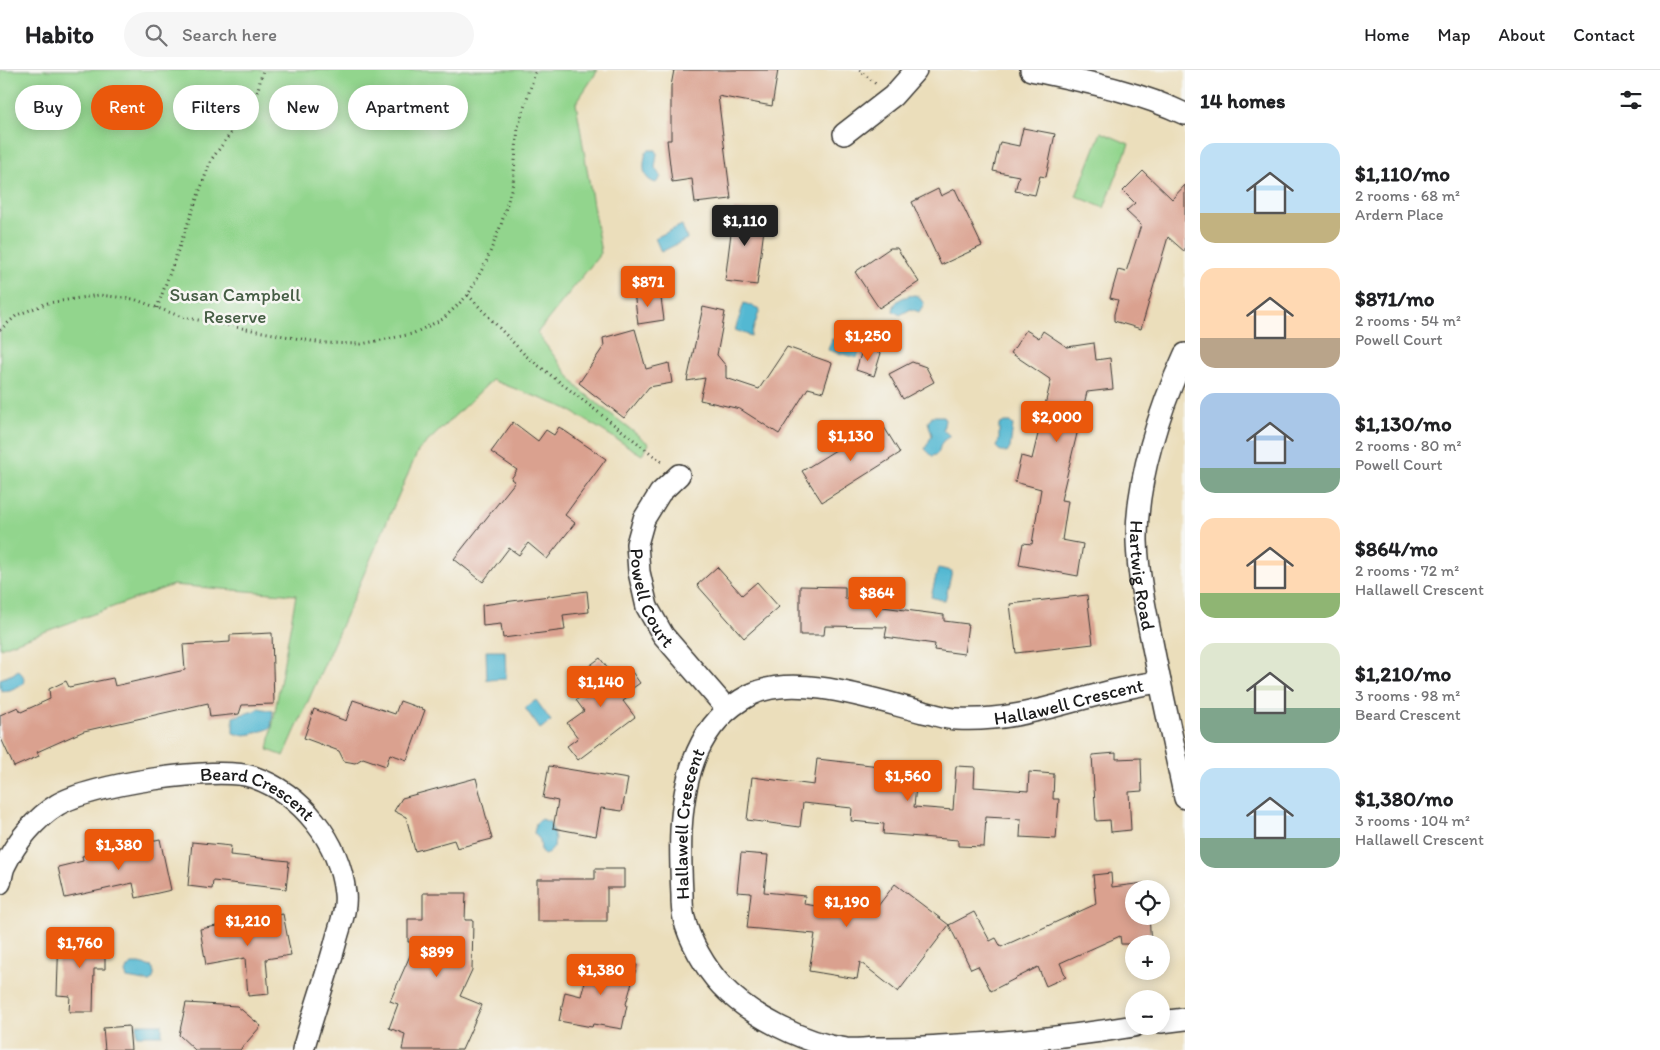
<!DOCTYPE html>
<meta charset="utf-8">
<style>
:root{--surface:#fff;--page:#f6f6f6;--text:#202124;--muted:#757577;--line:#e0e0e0;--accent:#ea580c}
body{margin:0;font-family:Itim,sans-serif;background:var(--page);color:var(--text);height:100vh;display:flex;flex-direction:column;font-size:19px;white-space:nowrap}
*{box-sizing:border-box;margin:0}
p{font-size:16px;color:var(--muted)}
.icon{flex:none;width:28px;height:28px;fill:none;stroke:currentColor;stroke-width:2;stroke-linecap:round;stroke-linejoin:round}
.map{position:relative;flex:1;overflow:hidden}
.panel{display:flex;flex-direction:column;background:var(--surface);width:475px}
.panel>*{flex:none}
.top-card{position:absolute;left:15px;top:15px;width:475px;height:45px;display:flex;gap:10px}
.controls{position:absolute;left:1125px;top:810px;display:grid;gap:10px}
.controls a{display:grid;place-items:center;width:45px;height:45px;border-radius:50%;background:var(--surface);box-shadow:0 2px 12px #0003;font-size:25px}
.price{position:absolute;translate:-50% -42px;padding:0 11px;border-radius:5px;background:var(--accent);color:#fff;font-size:16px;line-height:32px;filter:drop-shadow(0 1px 2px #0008)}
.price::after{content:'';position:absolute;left:50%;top:30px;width:15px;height:11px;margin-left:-8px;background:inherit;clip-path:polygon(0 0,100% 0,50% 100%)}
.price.selected{background:#222;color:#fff}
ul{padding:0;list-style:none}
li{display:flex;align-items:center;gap:15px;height:125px;padding:0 15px}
li span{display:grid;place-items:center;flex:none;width:140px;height:100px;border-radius:15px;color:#555}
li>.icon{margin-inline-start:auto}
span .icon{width:60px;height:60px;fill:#fffc;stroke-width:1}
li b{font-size:21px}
h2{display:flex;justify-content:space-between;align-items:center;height:60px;padding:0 15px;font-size:21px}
.tag{padding:0 18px;border-radius:22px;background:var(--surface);box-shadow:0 2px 12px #0003;font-size:18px;line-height:45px}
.tag.selected{background:var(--accent);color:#fff}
header{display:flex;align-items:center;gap:30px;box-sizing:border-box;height:70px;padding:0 25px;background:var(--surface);border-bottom:1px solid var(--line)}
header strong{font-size:24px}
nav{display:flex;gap:28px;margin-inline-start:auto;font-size:18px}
.search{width:350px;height:45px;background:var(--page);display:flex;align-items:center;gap:12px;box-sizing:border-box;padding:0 18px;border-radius:28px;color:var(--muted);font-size:19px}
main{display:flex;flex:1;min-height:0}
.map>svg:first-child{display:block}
.green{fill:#92d58d;stroke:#577854}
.water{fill:#53b8d2;stroke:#386a77}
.building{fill:#daa18f}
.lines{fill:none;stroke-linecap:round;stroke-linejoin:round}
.minor-casing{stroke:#3b3934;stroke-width:24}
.path{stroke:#3b3934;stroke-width:3;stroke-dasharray:1 4;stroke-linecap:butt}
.minor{stroke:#fff;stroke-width:21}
.labels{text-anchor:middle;stroke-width:5;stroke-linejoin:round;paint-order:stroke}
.park-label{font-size:19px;fill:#455d44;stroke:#f6f6f2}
.street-label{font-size:19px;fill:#1c1c1c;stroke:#f6f6f2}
</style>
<header>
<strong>Habito</strong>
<div class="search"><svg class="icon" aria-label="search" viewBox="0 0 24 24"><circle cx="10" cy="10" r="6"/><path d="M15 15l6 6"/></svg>Search here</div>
<nav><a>Home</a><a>Map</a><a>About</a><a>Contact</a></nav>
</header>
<main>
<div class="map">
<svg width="1185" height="980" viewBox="0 0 1185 980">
<rect width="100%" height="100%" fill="#f6f6f2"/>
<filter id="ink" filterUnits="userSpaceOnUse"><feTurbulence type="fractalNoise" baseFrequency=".02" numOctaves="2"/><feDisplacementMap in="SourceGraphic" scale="10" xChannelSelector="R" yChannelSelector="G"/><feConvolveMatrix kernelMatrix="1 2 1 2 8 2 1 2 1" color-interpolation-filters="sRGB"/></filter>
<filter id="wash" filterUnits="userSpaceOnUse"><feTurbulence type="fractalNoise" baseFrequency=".0096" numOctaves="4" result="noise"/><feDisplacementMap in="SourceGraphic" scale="20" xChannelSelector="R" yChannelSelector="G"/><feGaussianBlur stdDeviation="1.12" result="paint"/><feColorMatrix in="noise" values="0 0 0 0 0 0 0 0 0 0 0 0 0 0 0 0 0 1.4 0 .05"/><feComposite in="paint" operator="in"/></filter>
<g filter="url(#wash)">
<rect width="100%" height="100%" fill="#ebdebb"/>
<g class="green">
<polygon points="0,0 598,0 576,33 601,183 537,263 578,318 649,374 642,385 566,338 492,310 418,381 284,686 268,680 296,525 173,515 0,578"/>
<polygon points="1101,62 1129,74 1104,138 1076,126"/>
</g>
<g class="water">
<path d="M649,80H656L657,84L655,98L661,107L656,113C641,109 643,95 646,82Z"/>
<polygon points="682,155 687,169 661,182 655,168"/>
<path d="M915,225L919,227L924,234L919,242L911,239L900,245L893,241C894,229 905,226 915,225Z"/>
<polygon points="744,233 760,239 751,266 735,260"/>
<polygon points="832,269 861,278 857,288 828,280"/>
<path d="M932,346H943L945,350L943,360L950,366C949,367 944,370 943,371C938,377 941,385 932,386L925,379L932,365L928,352Z"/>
<polygon points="1004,352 1010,352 1013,355 1010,378 1007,383 999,380 996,377 999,370 999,355"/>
<polygon points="938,498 952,501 945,531 931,527"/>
<polygon points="486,581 505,581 506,609 487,610"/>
<path d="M18,600C23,605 25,607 23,614L10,620L2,621L0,618V609L13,604Z"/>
<polygon points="536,630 551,651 540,659 525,638"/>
<path d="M259,638L273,641L271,658C259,662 245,668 233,663V647L254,641Z"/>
<polygon points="541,749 550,752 555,769 554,777 549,783 544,785 541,781 540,770 534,763 536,753"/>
<path d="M132,894H140L152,897C155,903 155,907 150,912L127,908L125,903L127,898Z"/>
<rect x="137" y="954" width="25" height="11"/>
</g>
<g id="blocks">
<g class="building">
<polygon points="674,0 778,0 772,36 718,26 731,129 695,133 692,109 672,112 667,70 671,70 671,16"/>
<polygon points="1023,58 1055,64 1046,107 1040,106 1035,125 1015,121 1019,106 993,101 1000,72 1019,76"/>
<polygon points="1143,101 1172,129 1185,115 1185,182 1168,167 1141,259 1114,251 1114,244 1118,230 1110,228 1118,200 1126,202 1141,155 1126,141 1135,133 1123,121"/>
<polygon points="938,119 941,126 955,119 982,176 941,195 912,132"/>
<polygon points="734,139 766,143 757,215 725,211"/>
<polygon points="890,178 897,178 919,212 879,238 855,202"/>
<polygon points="634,222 661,228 664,250 638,254"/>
<polygon points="703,237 725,242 717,285 726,296 726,308 759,319 787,277 832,293 823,322 808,318 779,364 740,339 700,330 705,308 687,311"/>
<polygon points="635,259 646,299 669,293 672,313 649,317 624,348 579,313 604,276 603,268"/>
<polygon points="1026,260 1039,268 1043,261 1067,277 1094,273 1096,290 1110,288 1113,319 1087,322 1061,430 1068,431 1062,470 1083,474 1078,506 1019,495 1023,473 1032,474 1041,419 1015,412 1021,386 1032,389 1051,310 1011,283"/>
<polygon points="863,277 881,283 874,306 856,300"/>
<polygon points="912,292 926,297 934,312 903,329 889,304"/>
<polygon points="513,352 538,371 546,360 554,365 559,357 606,389 565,445 575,453 547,489 528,473 519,485 509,478 483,512 454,489 515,412 511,409 517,400 491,382"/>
<polygon points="881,352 900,383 822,432 802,401"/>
<polygon points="717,497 742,525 757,512 779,537 744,568 697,515"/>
<polygon points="800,516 845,517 845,529 867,529 867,535 944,545 944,551 968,554 964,584 934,580 935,574 885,567 887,557 825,556 824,565 800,565"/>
<polygon points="587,521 589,542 563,545 565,560 503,568 501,554 483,556 482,535"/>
<polygon points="1087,525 1093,574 1016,583 1010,534"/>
<polygon points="272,563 274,634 242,635 239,644 210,647 208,633 84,661 37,682 39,686 14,697 0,666 0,645 18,637 21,642 50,629 49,619 66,611 69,617 113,608 115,616 185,600 183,575 230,572 230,565"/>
<polygon points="600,588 616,610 630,599 640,613 626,623 629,627 623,631 635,647 578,690 567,676 578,668 567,653 584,641 576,630 593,617 581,602"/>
<polygon points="353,630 395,644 400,631 425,640 407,690 390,684 386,696 363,688 355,693 344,691 339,681 304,668 314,639 346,651"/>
<polygon points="1116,683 1116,689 1141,688 1142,721 1129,722 1131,760 1111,762 1110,750 1096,751 1092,685"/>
<polygon points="817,689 889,697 889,693 918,695 914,737 953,740 956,696 975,697 974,717 1028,721 1029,702 1054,704 1053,729 1059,729 1056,769 1020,767 1021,749 986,747 984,777 958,776 958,770 883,764 884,754 851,751 852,738 803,733 800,757 747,750 752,707 814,715"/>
<polygon points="549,696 628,709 622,741 601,738 596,766 553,758 558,731 543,728"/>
<polygon points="476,708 492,769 457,778 454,770 415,781 406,747 394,741 402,728"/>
<polygon points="160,769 171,820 136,828 133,813 65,828 58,797 83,791 82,786"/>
<polygon points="192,772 231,776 230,785 289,791 286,819 213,811 212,819 188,816"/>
<polygon points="741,783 768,785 764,822 805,826 804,834 871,845 895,814 949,855 898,922 860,892 857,909 809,901 815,864 747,858 751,823 737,822"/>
<polygon points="595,799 624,799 624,818 607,818 607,851 537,851 537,809 595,809"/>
<polygon points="1111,803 1112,817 1144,813 1145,819 1134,819 1134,846 1149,846 1151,874 1121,874 1120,866 1060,893 1066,907 1046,916 1038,897 991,921 978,896 971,899 949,855 974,842 990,871 996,868 1001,877 1096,834 1093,805"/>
<polygon points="423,823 466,823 465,850 473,850 472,900 460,926 482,935 462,980 402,980 405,964 389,958 398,934 390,931 416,872 408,872 408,849 423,849"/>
<polygon points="283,844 291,885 266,889 269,924 248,926 245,888 206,895 200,859"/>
<polygon points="59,864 105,865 105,899 94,899 93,942 69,942 70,926 57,925"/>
<polygon points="603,888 637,895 626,934 627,935 622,959 593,954 592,957 559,951 565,922 581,926 591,891"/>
<polygon points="186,933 237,936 261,956 240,980 195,980 179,965"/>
<polygon points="129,956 131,980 105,980 103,958"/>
</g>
</g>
</g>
<g filter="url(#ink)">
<use href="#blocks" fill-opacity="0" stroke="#3b3934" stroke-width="1"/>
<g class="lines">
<g class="minor-casing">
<g id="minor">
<path d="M1031,0C1082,11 1137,21 1185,44"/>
<polyline points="844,64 893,26 916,0"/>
<path id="s1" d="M1185,284C1160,338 1136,410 1137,471C1138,505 1145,538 1152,572C1162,624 1174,676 1185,728"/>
<path id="s2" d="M679,405L660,423L644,449L637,474L639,502L647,537L663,565L727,639"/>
<path id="s3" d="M0,813C2,807 2,800 5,795C16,772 36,748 57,735C89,715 217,695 253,707C302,724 339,771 345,823C347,840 340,855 336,871C326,908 313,943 303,980"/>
<polyline points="1161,952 1185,949"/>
<path id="s4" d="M1134,956C1069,967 1005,973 940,976C918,978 897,978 875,978C865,979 855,980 846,979C804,973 750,946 721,915C706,899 689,870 684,848C682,841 682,832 682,825C681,803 680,782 681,760C684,706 698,652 750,625C795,602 875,630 923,642C934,644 946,649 957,649C1028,653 1091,620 1160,612"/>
</g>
</g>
<g class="path">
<polyline points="859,0 876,14"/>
<polyline points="468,225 525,285 662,392"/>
<polyline points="157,238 211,90 251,36 257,23 263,0"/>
<polyline points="0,260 17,245 48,233 99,225 134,229 182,247 322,273 361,274 412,264 443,249 468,225 486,192 501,155 513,113 518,57 536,0"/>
</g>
<use href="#minor" class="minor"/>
</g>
</g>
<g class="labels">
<g class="park-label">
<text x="235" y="231">Susan Campbell<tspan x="235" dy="22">Reserve</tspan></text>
</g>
<g class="street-label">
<text dy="7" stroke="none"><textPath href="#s1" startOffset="229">Hartwig Road</textPath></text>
<text dy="7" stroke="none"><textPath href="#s2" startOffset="139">Powell Court</textPath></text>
<text dy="7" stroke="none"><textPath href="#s4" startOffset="1082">Hallawell Crescent</textPath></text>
<text dy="7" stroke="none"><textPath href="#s3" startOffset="309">Beard Crescent</textPath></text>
<text dy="7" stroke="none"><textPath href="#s4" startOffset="604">Hallawell Crescent</textPath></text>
</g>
</g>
</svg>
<div class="controls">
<a><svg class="icon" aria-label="locate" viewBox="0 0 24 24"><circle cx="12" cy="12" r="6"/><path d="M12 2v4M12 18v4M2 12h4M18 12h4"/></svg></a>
<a>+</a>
<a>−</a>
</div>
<b class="price selected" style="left:745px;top:177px">$1,110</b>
<b class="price" style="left:648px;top:238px">$871</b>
<b class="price" style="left:868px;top:292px">$1,250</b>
<b class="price" style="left:1057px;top:373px">$2,000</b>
<b class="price" style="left:851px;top:392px">$1,130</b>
<b class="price" style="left:877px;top:549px">$864</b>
<b class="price" style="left:601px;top:638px">$1,140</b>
<b class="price" style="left:908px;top:732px">$1,560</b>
<b class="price" style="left:119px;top:801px">$1,380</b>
<b class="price" style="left:847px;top:858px">$1,190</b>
<b class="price" style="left:248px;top:877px">$1,210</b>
<b class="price" style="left:80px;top:899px">$1,760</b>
<b class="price" style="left:437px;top:908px">$899</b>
<b class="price" style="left:601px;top:926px">$1,380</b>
<div class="top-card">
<a class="tag">Buy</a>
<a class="tag selected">Rent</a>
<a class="tag">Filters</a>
<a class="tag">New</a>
<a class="tag">Apartment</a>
</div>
</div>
<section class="panel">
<h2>14 homes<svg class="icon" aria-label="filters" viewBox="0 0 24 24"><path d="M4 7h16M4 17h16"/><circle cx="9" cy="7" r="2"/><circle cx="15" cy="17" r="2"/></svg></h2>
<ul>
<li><span style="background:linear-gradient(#bfe0f5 70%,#c2b280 0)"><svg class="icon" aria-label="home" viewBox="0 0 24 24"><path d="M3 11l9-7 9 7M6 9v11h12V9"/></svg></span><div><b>$1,110/mo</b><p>2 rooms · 68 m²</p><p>Ardern Place</p></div></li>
<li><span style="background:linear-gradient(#ffd9b3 70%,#b9a48a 0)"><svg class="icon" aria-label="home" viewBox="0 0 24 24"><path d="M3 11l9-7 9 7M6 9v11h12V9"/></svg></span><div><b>$871/mo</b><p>2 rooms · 54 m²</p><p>Powell Court</p></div></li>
<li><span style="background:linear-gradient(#a9c7e8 75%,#7fa58c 0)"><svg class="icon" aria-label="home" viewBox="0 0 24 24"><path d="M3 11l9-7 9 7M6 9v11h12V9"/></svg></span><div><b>$1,130/mo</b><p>2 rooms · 80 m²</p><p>Powell Court</p></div></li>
<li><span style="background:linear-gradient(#ffd9b3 75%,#8fb573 0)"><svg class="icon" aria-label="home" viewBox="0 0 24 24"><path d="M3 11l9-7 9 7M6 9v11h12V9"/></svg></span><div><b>$864/mo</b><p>2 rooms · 72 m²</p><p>Hallawell Crescent</p></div></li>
<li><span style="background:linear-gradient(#dfe7d0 65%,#7fa58c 0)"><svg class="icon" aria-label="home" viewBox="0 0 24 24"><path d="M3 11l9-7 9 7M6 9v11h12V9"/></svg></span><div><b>$1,210/mo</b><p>3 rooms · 98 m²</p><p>Beard Crescent</p></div></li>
<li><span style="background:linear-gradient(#bfe0f5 70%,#7fa58c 0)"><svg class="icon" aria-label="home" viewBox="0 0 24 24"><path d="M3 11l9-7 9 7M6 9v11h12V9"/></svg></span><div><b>$1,380/mo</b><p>3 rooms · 104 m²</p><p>Hallawell Crescent</p></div></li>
</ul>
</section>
</main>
